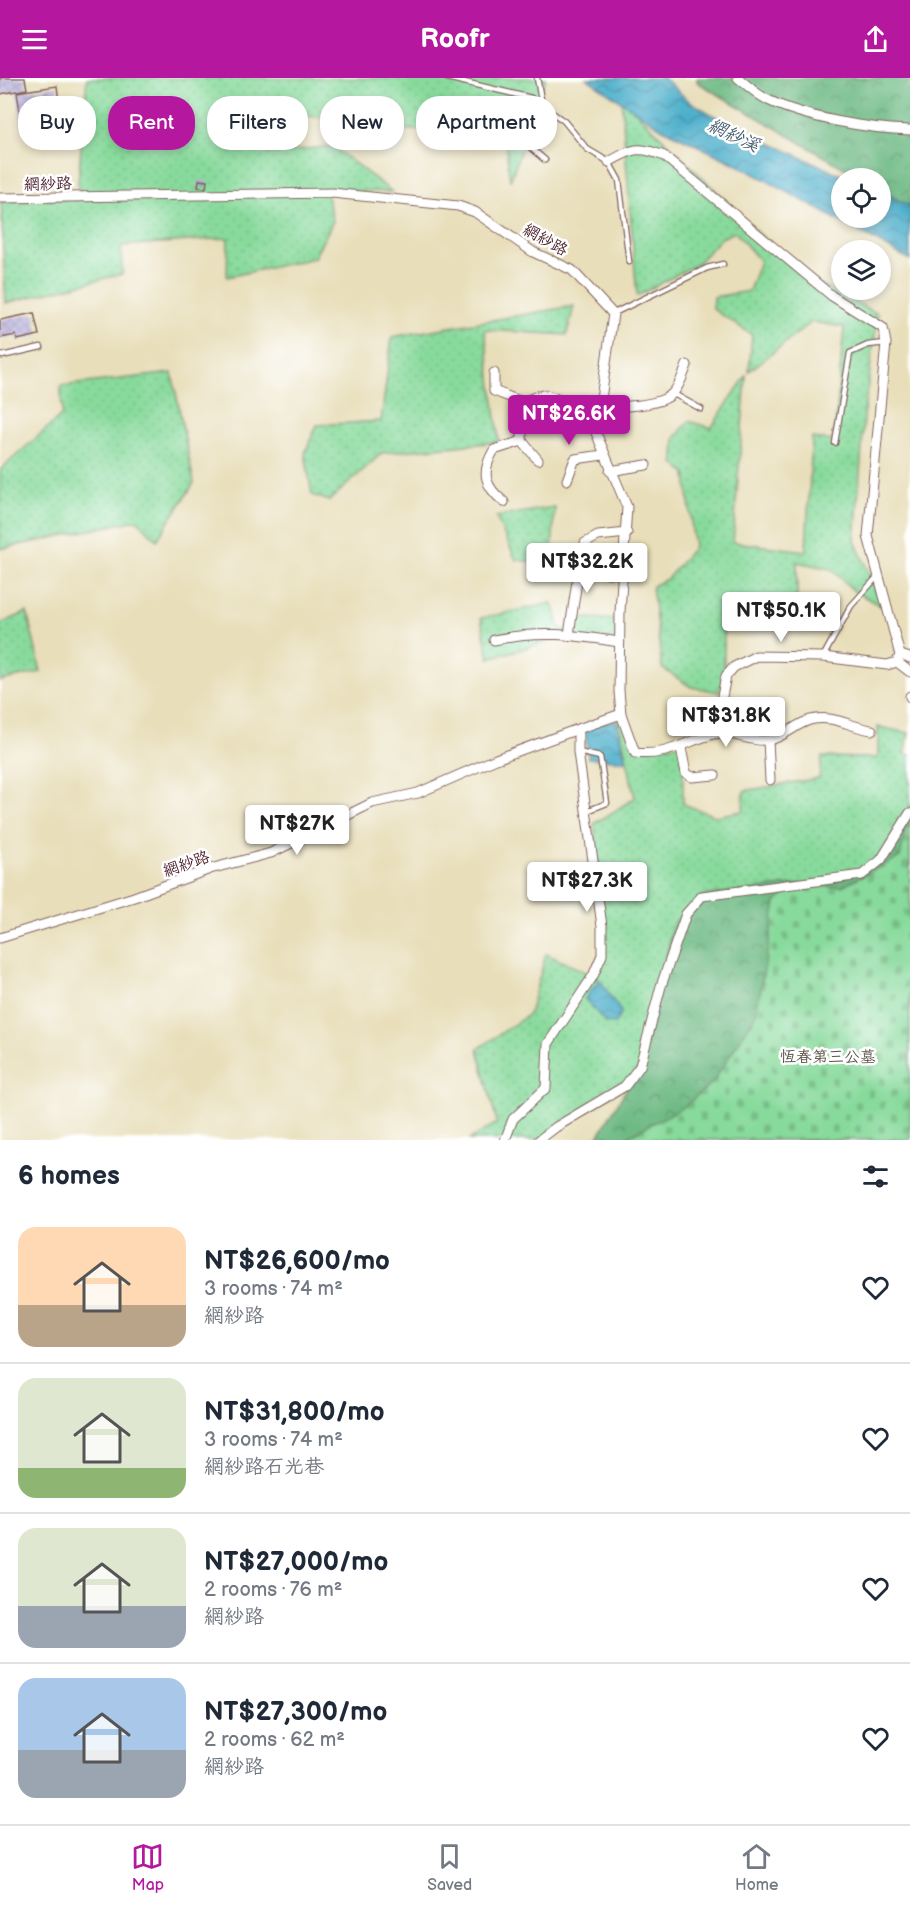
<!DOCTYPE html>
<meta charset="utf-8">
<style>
:root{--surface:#fff;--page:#f2f2f3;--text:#1f2937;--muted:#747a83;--line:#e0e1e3;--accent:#b5179e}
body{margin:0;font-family:"Balsamiq Sans","LXGW WenKai TC",sans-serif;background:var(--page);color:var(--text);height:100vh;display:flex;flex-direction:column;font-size:22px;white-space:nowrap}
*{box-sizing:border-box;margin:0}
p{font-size:20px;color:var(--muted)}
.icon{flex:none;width:33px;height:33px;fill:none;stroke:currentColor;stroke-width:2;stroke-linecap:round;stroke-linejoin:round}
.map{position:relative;height:1062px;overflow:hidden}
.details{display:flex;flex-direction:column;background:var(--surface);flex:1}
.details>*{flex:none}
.guide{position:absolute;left:18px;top:18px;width:600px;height:54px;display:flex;gap:12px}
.tools{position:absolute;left:831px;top:90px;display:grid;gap:12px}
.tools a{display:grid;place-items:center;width:60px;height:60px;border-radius:50%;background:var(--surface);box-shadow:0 3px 9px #0003;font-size:30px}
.price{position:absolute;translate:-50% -51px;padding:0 14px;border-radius:6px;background:#fff;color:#222;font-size:20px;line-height:39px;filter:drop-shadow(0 2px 3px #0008)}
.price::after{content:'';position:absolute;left:50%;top:36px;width:18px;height:14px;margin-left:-9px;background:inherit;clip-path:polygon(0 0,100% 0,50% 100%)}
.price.on{background:var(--accent);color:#fff}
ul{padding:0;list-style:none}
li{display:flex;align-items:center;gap:18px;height:150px;padding:0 18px}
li+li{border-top:2px solid var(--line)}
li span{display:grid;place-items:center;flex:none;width:168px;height:120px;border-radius:18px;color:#555}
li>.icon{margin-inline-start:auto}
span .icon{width:72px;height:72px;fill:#fffc;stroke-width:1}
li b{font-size:26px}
h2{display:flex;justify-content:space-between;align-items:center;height:72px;padding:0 18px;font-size:26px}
.tag{padding:0 21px;border-radius:24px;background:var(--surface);box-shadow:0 3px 9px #0003;font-size:21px;line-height:54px}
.tag.on{background:var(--accent);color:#fff}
header{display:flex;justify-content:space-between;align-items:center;height:78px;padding:0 18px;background:var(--accent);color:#fff;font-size:27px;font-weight:800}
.dock{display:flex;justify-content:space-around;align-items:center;height:84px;border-top:2px solid var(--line);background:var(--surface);font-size:16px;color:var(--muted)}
.dock a{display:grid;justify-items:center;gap:3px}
.dock .on{color:var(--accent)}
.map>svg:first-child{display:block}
.grass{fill:url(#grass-dots);stroke:#697c64;stroke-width:1.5}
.forest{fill:url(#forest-crowns);stroke:#5c6c58;stroke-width:1.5}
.cemetery{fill:url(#cemetery-stones);stroke:#697c64;stroke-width:1.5}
.water{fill:url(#water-waves);stroke:#4b677b;stroke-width:1.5}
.building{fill:url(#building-cross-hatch)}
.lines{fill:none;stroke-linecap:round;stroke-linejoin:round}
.service-casing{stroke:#81625d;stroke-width:7}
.minor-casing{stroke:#81625d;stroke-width:11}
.service{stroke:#fff;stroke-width:4.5}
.minor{stroke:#fff;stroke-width:9}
.labels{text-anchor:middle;stroke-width:5;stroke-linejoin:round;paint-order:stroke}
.street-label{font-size:16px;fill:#4a1f2b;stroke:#fff}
.park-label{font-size:16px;fill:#5d574d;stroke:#fff}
.water-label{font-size:18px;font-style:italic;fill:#4b6073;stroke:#fff}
</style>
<header><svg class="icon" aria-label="menu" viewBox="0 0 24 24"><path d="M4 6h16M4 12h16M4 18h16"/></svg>Roofr<svg class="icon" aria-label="share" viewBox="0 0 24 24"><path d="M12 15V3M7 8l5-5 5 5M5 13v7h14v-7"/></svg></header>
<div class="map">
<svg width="910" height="1062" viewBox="0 0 910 1062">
<defs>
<pattern id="grass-dots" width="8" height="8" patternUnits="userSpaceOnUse" patternTransform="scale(1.5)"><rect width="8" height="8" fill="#88da9c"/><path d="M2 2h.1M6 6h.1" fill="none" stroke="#77bb87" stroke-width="1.8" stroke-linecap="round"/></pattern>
<pattern id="forest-crowns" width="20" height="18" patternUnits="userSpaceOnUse" patternTransform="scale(1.5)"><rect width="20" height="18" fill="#6eba84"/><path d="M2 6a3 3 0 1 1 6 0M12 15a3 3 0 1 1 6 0" fill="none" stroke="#5c976c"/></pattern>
<pattern id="cemetery-stones" width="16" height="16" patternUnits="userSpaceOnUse" patternTransform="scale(1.5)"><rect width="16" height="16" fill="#88da9c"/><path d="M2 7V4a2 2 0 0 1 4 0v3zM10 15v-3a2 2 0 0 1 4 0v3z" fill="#77bb87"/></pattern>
<pattern id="water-waves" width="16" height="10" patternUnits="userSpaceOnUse" patternTransform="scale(1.5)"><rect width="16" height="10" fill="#4cafcb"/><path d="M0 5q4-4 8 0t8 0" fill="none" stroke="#418ea5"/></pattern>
<pattern id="building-cross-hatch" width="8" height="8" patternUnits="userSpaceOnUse" patternTransform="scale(1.5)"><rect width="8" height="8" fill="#b7b0db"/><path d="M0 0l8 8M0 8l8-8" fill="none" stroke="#978fb2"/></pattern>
</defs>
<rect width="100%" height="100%" fill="#fff"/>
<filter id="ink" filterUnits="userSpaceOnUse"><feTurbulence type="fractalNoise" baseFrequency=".0167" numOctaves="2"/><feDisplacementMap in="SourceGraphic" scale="12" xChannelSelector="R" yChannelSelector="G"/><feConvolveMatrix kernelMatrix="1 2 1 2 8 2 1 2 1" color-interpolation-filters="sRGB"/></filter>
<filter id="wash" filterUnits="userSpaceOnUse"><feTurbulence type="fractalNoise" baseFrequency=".008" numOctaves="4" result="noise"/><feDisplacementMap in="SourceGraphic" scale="24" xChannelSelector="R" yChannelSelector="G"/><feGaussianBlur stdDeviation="1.35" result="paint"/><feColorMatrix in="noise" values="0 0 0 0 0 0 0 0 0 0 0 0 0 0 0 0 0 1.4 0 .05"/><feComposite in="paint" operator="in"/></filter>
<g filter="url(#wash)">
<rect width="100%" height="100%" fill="#e8deb9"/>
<g class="grass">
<polygon points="87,0 546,0 510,103 505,60 399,51 274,33 268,76 332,68 392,114 326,112 333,143 314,180 227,199 228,160 121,168 122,196 6,225 1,124 80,120 78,105"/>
<polygon points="621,19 800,196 878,236 865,327 855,463 884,530 854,513 831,491 797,484 797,543 724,548 724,597 719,614 691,609 662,590 652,508 667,501 694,469 686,396 674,385 675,360 689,343 711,350 746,298 733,464 806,473 812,360 834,363 844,249 812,244 749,293 752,257 713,231 714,219 749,213 760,183 735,154 721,160 697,186 637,218"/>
<polygon points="574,228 567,257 485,252 499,364 382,375 329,423 312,417 305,375 317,347 381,343 392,259"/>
<polygon points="172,295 194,405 157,462 137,442 0,471 0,392 62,337 61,308"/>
<polygon points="555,429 552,472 578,476 577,487 516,482 496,439"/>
<polygon points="553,525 560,551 575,551 572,539 620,542 617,561 562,560 489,580 481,540"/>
<polygon points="27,534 41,594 0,603 0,546"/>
<polygon points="623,629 636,671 683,666 683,726 715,738 743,733 744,713 819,700 822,679 878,680 878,649 909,655 905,676 910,677 910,736 881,782 842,801 640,988 625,1008 544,1062 469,1062 497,1045 478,971 529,936 546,876 590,896 601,875 604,846 594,746 635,720 616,632"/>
</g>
<g class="forest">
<polygon points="697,0 910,0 910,129 881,112 880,100 861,100 697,4"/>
<polygon points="910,735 910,1062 596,1062 640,988 674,845 702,818 842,801 881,782"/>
</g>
<polygon class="cemetery" points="910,749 910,1062 621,1062 684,1029 713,1004 756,937 776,824 795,809 842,808 900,779 906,750"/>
<g class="water">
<polygon points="586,0 664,0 689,23 730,47 848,100 842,100 842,140 880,140 881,115 910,128 910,182 742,89 663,51"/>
<polygon points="616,642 626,683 588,680 585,649"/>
<polygon points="599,901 621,934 615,946 606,945 585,921"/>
</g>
<g id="blocks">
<g class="building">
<polygon points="0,0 25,0 27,11 0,16"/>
<polygon points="57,8 60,32 65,31 67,48 23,54 17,14"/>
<polygon points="199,102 207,103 206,110 198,109"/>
<polygon points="34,235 39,257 17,262 16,257 0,260 0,242"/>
</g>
</g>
</g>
<g filter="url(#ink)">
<use href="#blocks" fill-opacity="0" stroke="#81625d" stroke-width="1.5"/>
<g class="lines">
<g class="service-casing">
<g id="service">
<polyline points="447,0 531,20 564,43 587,71 609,84 619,102 629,184"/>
<polyline points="537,0 542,27"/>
<path d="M545,82L519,60C517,42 535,37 548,31"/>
<polyline points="614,235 707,190 723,186"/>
<polyline points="0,276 2,278 41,269"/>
<polyline points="672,315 701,331"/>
<polyline points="835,365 850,275 868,267 886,265"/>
<polyline points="823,579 851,528 878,498"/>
<polyline points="578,674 600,679 607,725 587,733"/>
</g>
</g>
<g class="minor-casing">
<g id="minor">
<path d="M738,0C747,7 757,17 768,22C805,40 870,51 910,52"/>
<path d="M609,84C632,71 638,67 664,78L832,218L883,250L886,265L868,458L900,577"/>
<path d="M0,120L332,115L458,128L475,134L533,174L572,192L613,236L600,328L594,350L627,429L620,534L619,613L621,636L635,675C668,679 685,663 714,656C731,652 751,665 769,662C784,659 796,646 810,642C834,636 849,649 872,652"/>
<polyline points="494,295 494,313 522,324"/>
<polyline points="522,363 538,382"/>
<polyline points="610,393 646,387"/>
<polyline points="567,402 575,381 603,377"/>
<path d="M504,424C484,408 481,394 494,372L522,363V324C529,322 537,317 544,317C553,317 559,323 566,325C588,330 655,332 672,316C680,308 683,297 687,287"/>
<polyline points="585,465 598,458 627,455"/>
<polyline points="569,557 578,496 583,493 623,496"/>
<path d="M494,562C541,552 573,557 619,564"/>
<polyline points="897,584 910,594"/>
<polyline points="910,619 910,618"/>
<polyline points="715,655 726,598 734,589 756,578 823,579 887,587 897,584 900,577 910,580"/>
<polyline points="768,662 770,702"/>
<polyline points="681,670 686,695 692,699 715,697"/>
<polyline points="0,860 134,819 210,791 271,775 372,725 418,715 496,681 578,651"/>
<polyline points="505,1062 513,1041 546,1010 548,966 593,898 602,877 602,848 578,674 578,651 621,636"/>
<polyline points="539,1062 556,1049 625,1008 640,988 661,908 686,836 702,818 862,797 881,782 910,735"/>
</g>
</g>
<use href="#service" class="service"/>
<use href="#minor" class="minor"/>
</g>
</g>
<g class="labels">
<g class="street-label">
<text transform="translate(48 105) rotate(-1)" y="6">網紗路</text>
<text transform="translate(546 161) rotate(29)" y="6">網紗路</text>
<text transform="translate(186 785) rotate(-19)" y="6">網紗路</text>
</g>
<g class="park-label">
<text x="828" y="984">恆春第三公墓</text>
</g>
<g class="water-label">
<text transform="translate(734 57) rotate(25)" y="6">網紗溪</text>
</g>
</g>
</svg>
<div class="tools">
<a><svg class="icon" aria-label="locate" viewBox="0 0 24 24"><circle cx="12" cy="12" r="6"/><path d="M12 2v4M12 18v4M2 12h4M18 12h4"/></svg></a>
<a><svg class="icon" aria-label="layers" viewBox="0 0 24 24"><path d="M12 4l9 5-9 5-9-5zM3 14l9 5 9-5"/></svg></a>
</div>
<b class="price on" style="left:569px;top:368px">NT$26.6K</b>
<b class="price" style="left:587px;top:516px">NT$32.2K</b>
<b class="price" style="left:781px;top:565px">NT$50.1K</b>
<b class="price" style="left:726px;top:670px">NT$31.8K</b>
<b class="price" style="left:297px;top:778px">NT$27K</b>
<b class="price" style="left:587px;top:835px">NT$27.3K</b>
<div class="guide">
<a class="tag">Buy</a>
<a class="tag on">Rent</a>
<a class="tag">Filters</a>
<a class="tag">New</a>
<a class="tag">Apartment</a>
</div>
</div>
<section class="details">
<h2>6 homes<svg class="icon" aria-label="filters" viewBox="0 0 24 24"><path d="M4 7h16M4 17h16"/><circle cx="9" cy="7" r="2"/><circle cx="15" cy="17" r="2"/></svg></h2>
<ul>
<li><span style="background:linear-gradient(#ffd9b3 65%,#b9a48a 0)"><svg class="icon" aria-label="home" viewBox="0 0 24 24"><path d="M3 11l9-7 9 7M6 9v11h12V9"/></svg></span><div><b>NT$26,600/mo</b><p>3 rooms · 74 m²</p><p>網紗路</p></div><svg class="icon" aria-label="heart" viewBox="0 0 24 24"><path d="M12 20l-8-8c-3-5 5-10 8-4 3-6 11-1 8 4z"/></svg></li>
<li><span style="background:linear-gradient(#dfe7d0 75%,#8fb573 0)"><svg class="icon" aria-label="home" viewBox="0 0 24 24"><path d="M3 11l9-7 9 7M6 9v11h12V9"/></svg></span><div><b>NT$31,800/mo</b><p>3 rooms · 74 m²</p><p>網紗路石光巷</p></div><svg class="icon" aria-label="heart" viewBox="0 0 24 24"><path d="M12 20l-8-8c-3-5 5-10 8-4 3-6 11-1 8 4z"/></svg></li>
<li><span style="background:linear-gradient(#dfe7d0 65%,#9aa5b1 0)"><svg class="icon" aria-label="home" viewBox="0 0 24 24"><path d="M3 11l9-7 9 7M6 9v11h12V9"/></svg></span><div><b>NT$27,000/mo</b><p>2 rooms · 76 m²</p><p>網紗路</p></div><svg class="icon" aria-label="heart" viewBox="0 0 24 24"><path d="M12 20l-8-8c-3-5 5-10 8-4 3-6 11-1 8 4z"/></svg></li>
<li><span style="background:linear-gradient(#a9c7e8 60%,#9aa5b1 0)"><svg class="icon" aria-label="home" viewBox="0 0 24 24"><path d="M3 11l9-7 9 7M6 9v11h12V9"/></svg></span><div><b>NT$27,300/mo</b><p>2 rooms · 62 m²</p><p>網紗路</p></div><svg class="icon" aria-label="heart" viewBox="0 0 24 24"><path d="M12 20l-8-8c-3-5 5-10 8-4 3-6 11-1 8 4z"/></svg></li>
</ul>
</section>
<nav class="dock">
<a class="on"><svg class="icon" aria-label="map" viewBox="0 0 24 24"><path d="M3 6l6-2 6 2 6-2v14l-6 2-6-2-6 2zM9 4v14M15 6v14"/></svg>Map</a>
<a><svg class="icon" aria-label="saved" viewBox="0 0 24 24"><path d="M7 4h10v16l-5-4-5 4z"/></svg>Saved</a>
<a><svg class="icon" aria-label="home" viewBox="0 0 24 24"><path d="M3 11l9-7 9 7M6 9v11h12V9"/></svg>Home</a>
</nav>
